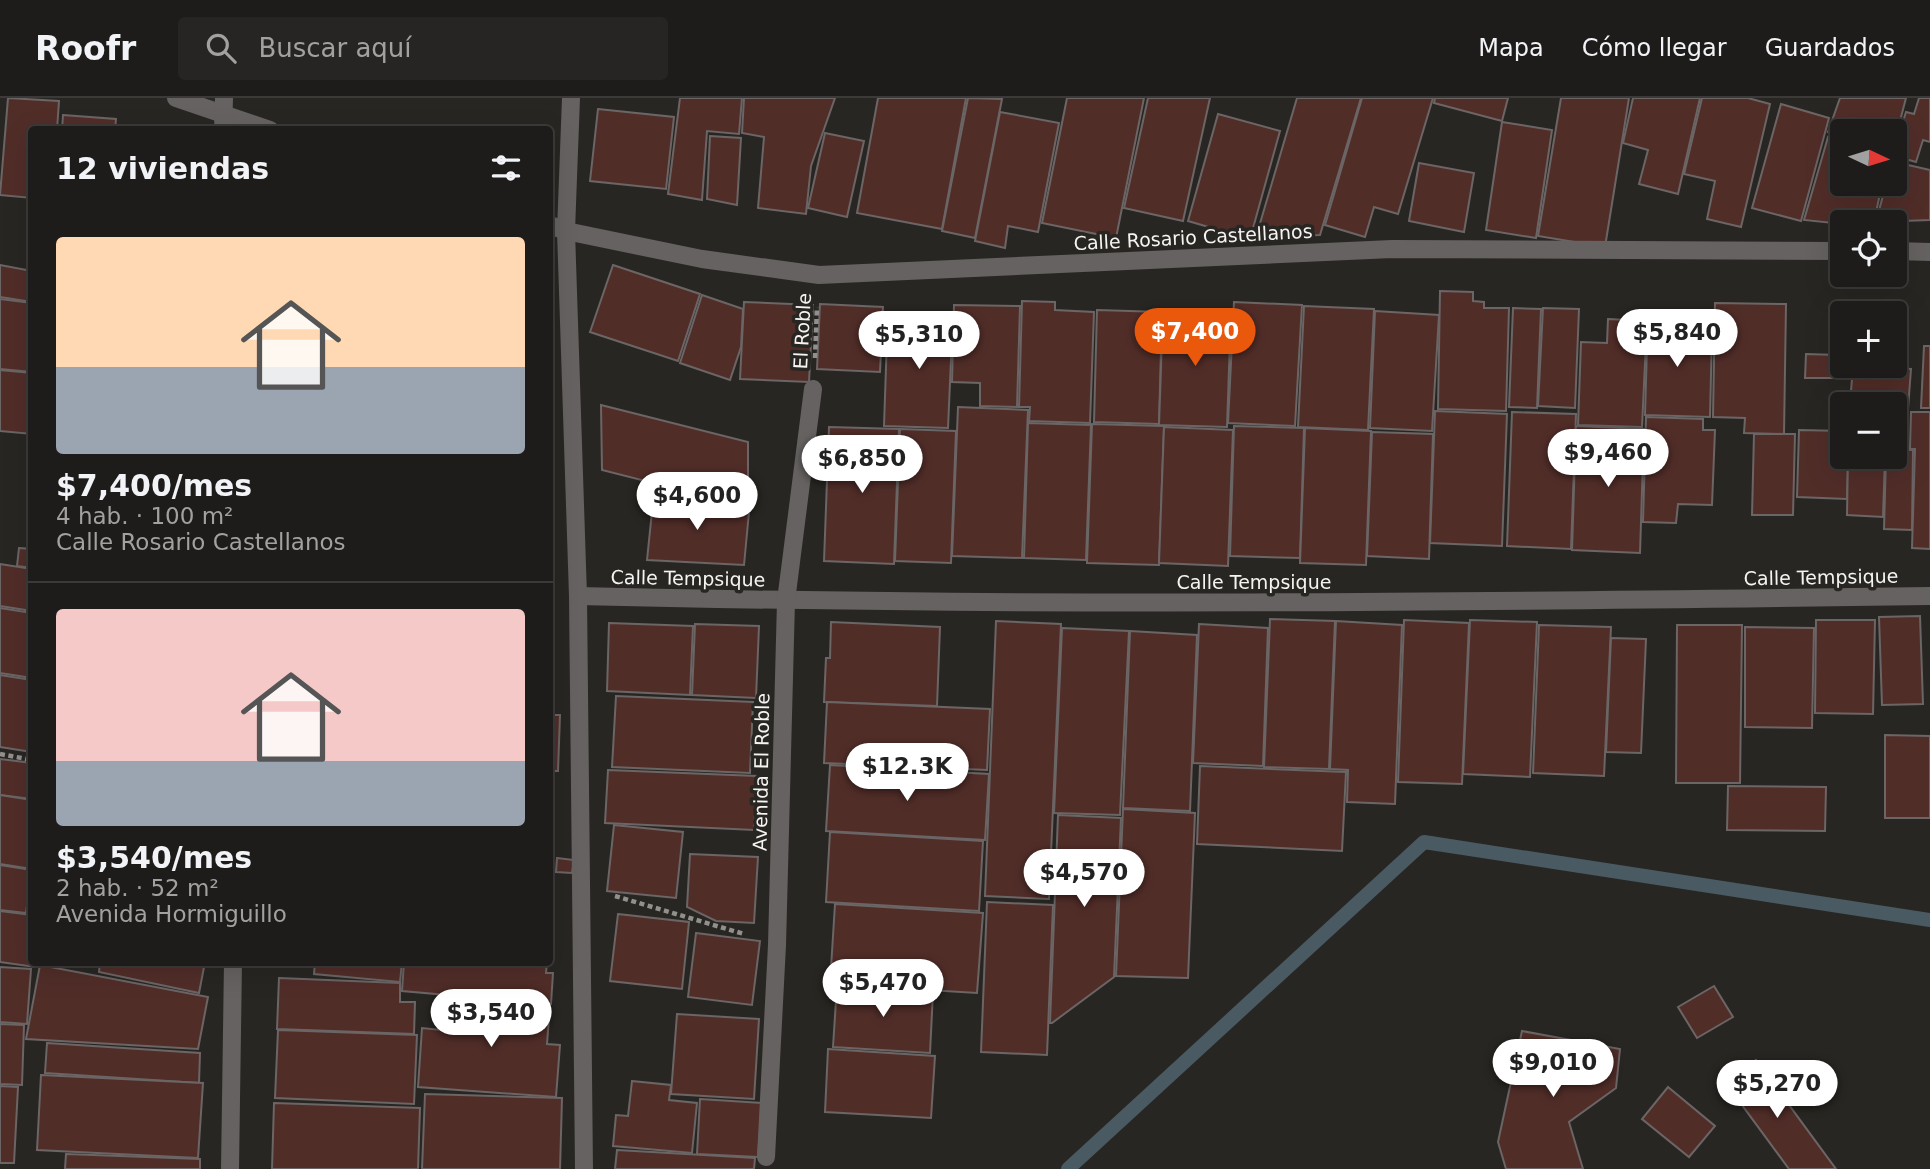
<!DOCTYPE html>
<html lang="es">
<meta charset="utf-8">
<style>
:root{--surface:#1e1c1a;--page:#262523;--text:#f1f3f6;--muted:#a1a1a2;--line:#3c3a39;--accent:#ea580c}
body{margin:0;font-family:"DejaVu Sans",sans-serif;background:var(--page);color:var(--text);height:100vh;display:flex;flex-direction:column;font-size:26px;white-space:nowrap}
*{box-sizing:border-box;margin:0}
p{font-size:23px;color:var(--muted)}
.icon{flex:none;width:38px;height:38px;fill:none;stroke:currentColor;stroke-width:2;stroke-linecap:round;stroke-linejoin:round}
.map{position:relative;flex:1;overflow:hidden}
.panel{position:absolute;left:28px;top:28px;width:525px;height:840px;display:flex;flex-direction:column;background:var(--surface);border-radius:7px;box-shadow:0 7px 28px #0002,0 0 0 2px var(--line)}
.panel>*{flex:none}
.needle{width:46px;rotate:94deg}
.buttons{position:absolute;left:1830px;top:21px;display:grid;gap:14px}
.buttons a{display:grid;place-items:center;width:77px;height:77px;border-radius:7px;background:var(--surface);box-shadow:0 7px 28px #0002,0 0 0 2px var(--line);font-size:35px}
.price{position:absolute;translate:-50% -60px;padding:0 16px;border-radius:24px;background:#fff;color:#222;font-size:23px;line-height:46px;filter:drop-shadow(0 2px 4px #0008)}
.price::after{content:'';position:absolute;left:50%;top:42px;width:21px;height:16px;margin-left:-10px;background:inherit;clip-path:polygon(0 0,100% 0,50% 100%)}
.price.active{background:var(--accent);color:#fff}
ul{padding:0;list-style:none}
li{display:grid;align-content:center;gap:14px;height:371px;padding:0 28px}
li+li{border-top:2px solid var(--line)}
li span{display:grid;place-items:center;height:217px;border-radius:7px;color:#555}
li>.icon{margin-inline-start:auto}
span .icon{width:126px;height:126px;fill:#fffc;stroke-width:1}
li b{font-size:30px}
h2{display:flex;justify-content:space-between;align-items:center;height:84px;padding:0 28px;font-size:30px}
header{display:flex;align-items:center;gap:42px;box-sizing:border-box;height:98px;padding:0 35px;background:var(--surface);border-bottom:2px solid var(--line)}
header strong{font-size:33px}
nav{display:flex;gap:38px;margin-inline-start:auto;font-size:24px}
.search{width:490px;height:63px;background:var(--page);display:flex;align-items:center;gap:18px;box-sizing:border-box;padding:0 24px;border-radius:7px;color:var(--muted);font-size:26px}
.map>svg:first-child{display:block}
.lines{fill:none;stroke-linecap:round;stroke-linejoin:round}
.stream{stroke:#4a5a62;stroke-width:14}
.building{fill:#512d28;stroke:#6b6565;stroke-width:2}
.path{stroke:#92908d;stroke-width:4.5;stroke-dasharray:5 3.5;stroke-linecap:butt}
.minor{stroke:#656261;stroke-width:18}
.labels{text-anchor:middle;stroke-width:7;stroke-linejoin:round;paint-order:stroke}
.street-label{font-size:19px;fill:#f6f4f2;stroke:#282622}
</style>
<header>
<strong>Roofr</strong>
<div class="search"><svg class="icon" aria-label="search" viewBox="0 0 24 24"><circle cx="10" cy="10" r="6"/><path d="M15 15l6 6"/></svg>Buscar aquí</div>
<nav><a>Mapa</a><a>Cómo llegar</a><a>Guardados</a></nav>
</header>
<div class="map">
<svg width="1930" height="1071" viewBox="0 0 1930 1071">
<rect width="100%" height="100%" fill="#282622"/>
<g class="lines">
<polyline class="stream" points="1068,1071 1424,744 1930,822"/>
</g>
<g class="building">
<polygon points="8,0 59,3 57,32 32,32 32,100 0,97"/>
<polygon points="680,0 742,0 739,36 707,33 702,102 668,96"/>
<polygon points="744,0 835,0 811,68 806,116 758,110 764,39 742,35"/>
<polygon points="878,0 966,0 942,131 857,115"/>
<polygon points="968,0 1002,1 975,140 942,133"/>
<polygon points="1067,0 1144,0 1116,140 1042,125"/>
<polygon points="1148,0 1210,0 1183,123 1124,110"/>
<polygon points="1297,0 1361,0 1320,137 1256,139"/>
<polygon points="1362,0 1433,0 1398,116 1374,109 1365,139 1325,127"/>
<polygon points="1435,0 1508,0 1502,23 1434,5"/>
<polygon points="1561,0 1629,0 1605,149 1538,138"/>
<polygon points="1633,0 1700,0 1678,96 1639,86 1648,52 1623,45"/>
<polygon points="1702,0 1748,0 1770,6 1741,129 1707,121 1715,83 1684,76"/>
<polygon points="1840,0 1906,0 1895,42 1895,33 1843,33 1843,38 1828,34"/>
<polygon points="1919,0 1930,0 1930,44 1923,42 1916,64 1895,58 1895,49 1906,14 1914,16"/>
<polygon points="1781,6 1829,20 1801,123 1752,110"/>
<polygon points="598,11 674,19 666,91 590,83"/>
<polygon points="1000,14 1059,25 1038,134 1008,128 1005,150 975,143"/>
<polygon points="1218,16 1280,33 1250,141 1188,123"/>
<polygon points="63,17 116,21 115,32 62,32"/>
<polygon points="1502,24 1552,32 1536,140 1486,132"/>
<polygon points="825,35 864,43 847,119 808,110"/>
<polygon points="710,38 741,40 737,107 707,101"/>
<polygon points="1828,39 1839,42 1835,58 1843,60 1843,86 1882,86 1874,124 1843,126 1804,122"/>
<polygon points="1895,64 1930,72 1930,122 1876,124 1886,86 1895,86"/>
<polygon points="1419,65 1474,75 1464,134 1409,123"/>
<polygon points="0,167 32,173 32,204 0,199"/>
<polygon points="613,167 700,196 678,263 590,234"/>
<polygon points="1440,193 1473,194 1473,203 1484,204 1484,210 1509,210 1506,313 1438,311"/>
<polygon points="702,197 743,211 741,249 730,282 680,265"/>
<polygon points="0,201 32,205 32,274 0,271"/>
<polygon points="1022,203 1055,204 1055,212 1094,214 1090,325 1029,323 1030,309 1019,309"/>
<polygon points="744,204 813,207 809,284 740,281"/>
<polygon points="1234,204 1302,207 1295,328 1228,325"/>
<polygon points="1715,205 1786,206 1784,336 1744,335 1745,320 1713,319"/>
<polygon points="820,206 883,209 880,274 817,271"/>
<polygon points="954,207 1020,208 1017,309 980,308 980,285 952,284"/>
<polygon points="1304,208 1374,211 1368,332 1298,329"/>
<polygon points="1513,210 1541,211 1537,310 1509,309"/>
<polygon points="1543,210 1579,211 1575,310 1538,308"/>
<polygon points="1097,212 1162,214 1159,326 1094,324"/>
<polygon points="1163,212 1231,214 1227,329 1159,327"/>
<polygon points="1375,213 1439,217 1432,333 1370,330"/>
<polygon points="896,214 953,216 948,330 884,328 887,240 895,240"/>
<polygon points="1648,215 1682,216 1682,233 1712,235 1710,319 1645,317"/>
<polygon points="1608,221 1647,223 1642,329 1578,327 1581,244 1607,245"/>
<polygon points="1924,248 1930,248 1930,310 1921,310"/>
<polygon points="1806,256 1837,257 1836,280 1805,280"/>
<polygon points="1853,268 1911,271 1907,324 1895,323 1895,306 1850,306"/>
<polygon points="0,272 32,275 32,336 0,333"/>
<polygon points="601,307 748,344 748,409 602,372"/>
<polygon points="958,309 1028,312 1022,460 952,458"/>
<polygon points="1435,313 1507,316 1502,448 1430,445"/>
<polygon points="1512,314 1576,316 1571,451 1507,448"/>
<polygon points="1911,314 1930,314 1930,451 1912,450 1915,351 1910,351"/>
<polygon points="1646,319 1703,321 1703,332 1715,332 1712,407 1678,406 1676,425 1643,424"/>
<polygon points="1028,325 1091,327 1086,462 1024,460"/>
<polygon points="1092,326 1164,328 1159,467 1087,465"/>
<polygon points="1234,328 1304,330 1300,460 1230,458"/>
<polygon points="1576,328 1644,331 1640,455 1572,452"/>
<polygon points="829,329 899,331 894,466 824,463"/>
<polygon points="1164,329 1233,332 1228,468 1159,465"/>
<polygon points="1305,330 1371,333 1366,467 1300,465"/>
<polygon points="900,331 956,333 951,465 895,463"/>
<polygon points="1799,332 1843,333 1843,359 1848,359 1847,401 1797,399"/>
<polygon points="1372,334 1433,336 1429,461 1367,458"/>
<polygon points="1754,336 1795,336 1793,417 1752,417"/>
<polygon points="1895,351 1913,352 1912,432 1884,431 1886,359 1895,359"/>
<polygon points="1848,359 1885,359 1883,419 1847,417"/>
<polygon points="654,394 749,414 744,467 647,462"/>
<polygon points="19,450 32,451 32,470 17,468"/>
<polygon points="0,466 32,471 32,513 0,508"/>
<polygon points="0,510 32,515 32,580 0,575"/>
<polygon points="1920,518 1923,606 1882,607 1879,519"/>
<polygon points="1270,521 1335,523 1329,671 1264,669"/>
<polygon points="1404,522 1469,525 1462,686 1398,684"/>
<polygon points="1470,522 1537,524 1530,679 1463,676"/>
<polygon points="1816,522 1875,522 1873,616 1815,615"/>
<polygon points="996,523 1061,526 1049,801 985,798"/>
<polygon points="1336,523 1402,527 1395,706 1347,704 1348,672 1330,671"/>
<polygon points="831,524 940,529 937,608 824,604 826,560 830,560"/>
<polygon points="609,525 693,528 690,597 607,593"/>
<polygon points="695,526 759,528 756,600 692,597"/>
<polygon points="1199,526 1268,530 1263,668 1193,665"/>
<polygon points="1539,527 1611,529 1604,678 1533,675"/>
<polygon points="1677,527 1742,527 1740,685 1676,685"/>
<polygon points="1745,529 1814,530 1812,630 1745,629"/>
<polygon points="1062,530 1129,533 1120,717 1054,715"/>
<polygon points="1130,533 1197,537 1190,713 1123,710"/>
<polygon points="1611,540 1646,541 1641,655 1606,654"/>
<polygon points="0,577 32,582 32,654 0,649"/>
<polygon points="616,598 753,604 750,675 612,669"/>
<polygon points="827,604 990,611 987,672 824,665"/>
<polygon points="550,617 560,617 558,673 550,673"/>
<polygon points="1885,637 1930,638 1930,720 1885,720"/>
<polygon points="0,661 32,665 32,701 0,697"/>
<polygon points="830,667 989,676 985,742 826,733"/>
<polygon points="1200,668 1346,674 1342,753 1197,746"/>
<polygon points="608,672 757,678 754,732 605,725"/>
<polygon points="1728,688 1826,689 1825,733 1727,732"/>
<polygon points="0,697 32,702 32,771 0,766"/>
<polygon points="1123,711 1195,715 1188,880 1116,878"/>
<polygon points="1058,717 1121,720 1114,879 1052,925 1050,925"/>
<polygon points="614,727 683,734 676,800 607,793"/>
<polygon points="830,734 983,743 979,813 826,804"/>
<polygon points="690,756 758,759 754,825 716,823 687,809"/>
<polygon points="557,760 574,762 572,775 556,774"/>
<polygon points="0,767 32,772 26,815 0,812"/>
<polygon points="987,804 1053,807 1047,957 981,954"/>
<polygon points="835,806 983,815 977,895 830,886"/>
<polygon points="0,813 32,817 32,864 36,864 35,869 0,864"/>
<polygon points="618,816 689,824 682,891 610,883"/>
<polygon points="696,835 760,843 752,907 688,899"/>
<polygon points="100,864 205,864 199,895 99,874"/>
<polygon points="315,864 402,864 400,884 314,876"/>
<polygon points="404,864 547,864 546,875 553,875 551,906 402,893"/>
<polygon points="40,867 208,899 198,951 26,941"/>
<polygon points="0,869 31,871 27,926 0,924"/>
<polygon points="279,880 400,885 400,904 415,904 414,936 277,931"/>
<polygon points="837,887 933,894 930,955 833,949"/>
<polygon points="1714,888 1733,919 1697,940 1678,909"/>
<polygon points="443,899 550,907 547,946 560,947 556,999 418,989 422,930 441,932"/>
<polygon points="677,916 759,921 754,1001 671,996"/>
<polygon points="0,926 24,927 22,987 0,986"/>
<polygon points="278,932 417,937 414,1006 275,1000"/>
<polygon points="1522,933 1620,951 1616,990 1569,1024 1583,1071 1506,1071 1498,1044"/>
<polygon points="47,945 200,955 199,985 45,975"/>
<polygon points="828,951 935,958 931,1020 825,1014"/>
<polygon points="1756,962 1836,1071 1789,1071 1725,984"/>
<polygon points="41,977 203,985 198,1060 37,1052"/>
<polygon points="632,983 671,987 669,1002 697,1005 692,1055 613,1048 616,1017 628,1018"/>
<polygon points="0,988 18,989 14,1065 0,1065"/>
<polygon points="1668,989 1715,1028 1689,1059 1642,1021"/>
<polygon points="425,996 562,1000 560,1071 422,1071"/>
<polygon points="700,1001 762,1005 758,1059 697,1056"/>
<polygon points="274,1005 420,1010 418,1071 272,1071"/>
<polygon points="617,1052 755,1060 754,1071 615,1071"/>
<polygon points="66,1056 200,1061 200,1071 65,1071"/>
</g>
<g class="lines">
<g class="path">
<polyline points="815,260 817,209"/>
<polyline points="0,656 32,662"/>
<polyline points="615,798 744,836"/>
</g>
<g class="minor">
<polyline points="176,0 270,32"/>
<polyline points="571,0 566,133 578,498 584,1071"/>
<polyline points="223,32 224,0"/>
<polyline points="550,127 566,133 702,161 819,177 1392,151 1843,153"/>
<polyline points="1895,153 1930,154"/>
<path d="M578,498C1029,509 1479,504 1930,498"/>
<polyline points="766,1059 777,847 786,503 813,291"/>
<polyline points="230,1071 233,864"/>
</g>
</g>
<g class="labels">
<g class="street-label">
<text transform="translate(1193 139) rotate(-3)" y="7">Calle Rosario Castellanos</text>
<text transform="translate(802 233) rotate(-87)" y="7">El Roble</text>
<text transform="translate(1821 479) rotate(-1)" y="7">Calle Tempsique</text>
<text transform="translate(688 480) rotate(1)" y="7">Calle Tempsique</text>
<text x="1254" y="491">Calle Tempsique</text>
<text transform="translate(761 674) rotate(-89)" y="7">Avenida El Roble</text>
</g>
</g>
</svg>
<div class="buttons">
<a><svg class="needle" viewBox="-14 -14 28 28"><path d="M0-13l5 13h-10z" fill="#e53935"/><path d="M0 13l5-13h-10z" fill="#a1a1a2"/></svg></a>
<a><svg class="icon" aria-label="locate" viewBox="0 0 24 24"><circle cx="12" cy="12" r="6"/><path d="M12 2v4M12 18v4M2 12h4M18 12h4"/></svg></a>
<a>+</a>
<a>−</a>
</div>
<b class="price active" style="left:1195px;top:270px">$7,400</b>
<b class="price" style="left:1677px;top:271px">$5,840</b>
<b class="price" style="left:919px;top:273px">$5,310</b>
<b class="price" style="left:1608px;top:391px">$9,460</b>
<b class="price" style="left:862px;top:397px">$6,850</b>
<b class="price" style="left:697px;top:434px">$4,600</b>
<b class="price" style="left:907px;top:705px">$12.3K</b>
<b class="price" style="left:1084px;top:811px">$4,570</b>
<b class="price" style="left:883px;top:921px">$5,470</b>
<b class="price" style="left:491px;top:951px">$3,540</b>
<b class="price" style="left:1553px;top:1001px">$9,010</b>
<b class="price" style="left:1777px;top:1022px">$5,270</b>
<section class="panel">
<h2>12 viviendas<svg class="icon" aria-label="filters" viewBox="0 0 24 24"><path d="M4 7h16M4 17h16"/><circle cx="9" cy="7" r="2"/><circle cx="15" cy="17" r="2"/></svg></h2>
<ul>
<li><span style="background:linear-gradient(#ffd9b3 60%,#9aa5b1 0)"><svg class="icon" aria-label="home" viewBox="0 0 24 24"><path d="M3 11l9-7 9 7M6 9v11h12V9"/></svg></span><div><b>$7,400/mes</b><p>4 hab. · 100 m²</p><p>Calle Rosario Castellanos</p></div></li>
<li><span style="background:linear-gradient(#f6c9c9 70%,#9aa5b1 0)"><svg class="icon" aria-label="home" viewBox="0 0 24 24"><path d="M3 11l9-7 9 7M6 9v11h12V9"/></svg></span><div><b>$3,540/mes</b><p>2 hab. · 52 m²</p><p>Avenida Hormiguillo</p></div></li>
</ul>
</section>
</div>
